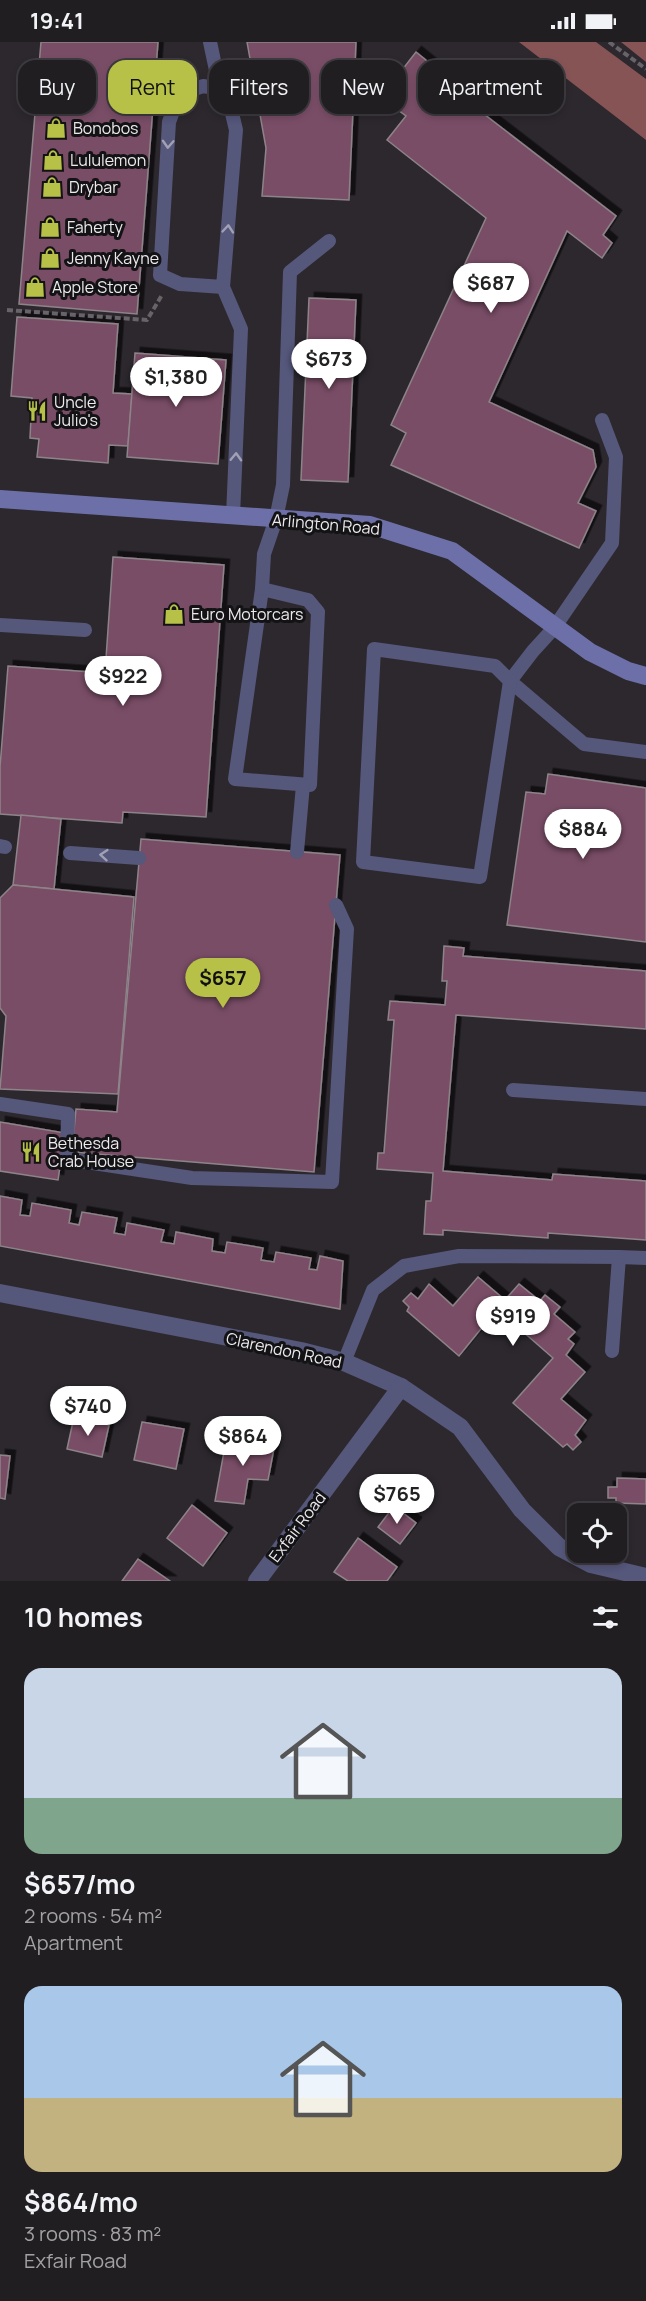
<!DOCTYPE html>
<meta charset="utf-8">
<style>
:root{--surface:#211e22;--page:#2d2b2f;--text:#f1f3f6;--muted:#a2a2a5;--line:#3e3c40;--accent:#b7c147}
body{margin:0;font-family:Manrope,sans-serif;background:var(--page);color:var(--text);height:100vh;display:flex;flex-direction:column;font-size:22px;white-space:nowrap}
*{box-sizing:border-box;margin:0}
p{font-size:20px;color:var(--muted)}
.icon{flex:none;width:33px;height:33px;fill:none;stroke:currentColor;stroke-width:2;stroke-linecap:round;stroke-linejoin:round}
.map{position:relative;height:1539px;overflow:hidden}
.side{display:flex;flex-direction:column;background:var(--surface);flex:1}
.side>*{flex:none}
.guide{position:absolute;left:18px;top:18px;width:610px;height:54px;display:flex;gap:12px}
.buttons{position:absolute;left:567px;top:1461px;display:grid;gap:12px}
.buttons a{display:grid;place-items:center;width:60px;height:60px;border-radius:12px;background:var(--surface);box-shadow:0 3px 9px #0003,0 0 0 2px var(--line);font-size:30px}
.price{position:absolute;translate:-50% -51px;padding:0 14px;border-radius:21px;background:#fff;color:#222;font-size:20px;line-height:39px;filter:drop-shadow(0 2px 3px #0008)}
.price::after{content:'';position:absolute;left:50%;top:36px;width:18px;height:14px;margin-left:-9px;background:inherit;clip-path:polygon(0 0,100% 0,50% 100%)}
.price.active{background:var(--accent);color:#111}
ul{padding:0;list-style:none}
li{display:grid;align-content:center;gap:12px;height:318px;padding:0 24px}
li span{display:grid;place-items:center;height:186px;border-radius:18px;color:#555}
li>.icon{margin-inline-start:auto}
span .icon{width:108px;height:108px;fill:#fffc;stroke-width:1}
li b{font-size:26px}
h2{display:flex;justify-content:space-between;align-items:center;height:72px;padding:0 24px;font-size:26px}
.chip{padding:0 21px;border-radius:18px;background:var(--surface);box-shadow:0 3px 9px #0003,0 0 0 2px var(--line);font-size:21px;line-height:54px}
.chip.active{background:var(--accent);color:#111}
.status{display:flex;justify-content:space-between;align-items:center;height:42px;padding:0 30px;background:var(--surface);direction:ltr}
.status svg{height:16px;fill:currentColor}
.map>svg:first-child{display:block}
.forest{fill:#875456}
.building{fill:#794d66;stroke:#8d8489;stroke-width:1.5;filter:url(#shadow)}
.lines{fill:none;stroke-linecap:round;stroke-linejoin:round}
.path{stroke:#676369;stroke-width:4;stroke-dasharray:6 3;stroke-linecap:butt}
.lane{stroke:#55577b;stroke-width:14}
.street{stroke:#55577b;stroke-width:18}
.secondary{stroke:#6d70a8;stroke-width:18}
.oneway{stroke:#a1a0b4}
.labels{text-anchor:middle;stroke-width:6;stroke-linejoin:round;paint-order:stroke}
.poi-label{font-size:16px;fill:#edeaee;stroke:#131214;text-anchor:start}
.street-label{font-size:16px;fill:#edeaee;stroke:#131214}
</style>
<div class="status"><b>19:41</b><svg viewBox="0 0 49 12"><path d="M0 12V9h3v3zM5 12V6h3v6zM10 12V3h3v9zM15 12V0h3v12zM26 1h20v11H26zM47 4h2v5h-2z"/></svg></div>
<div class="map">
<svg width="646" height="1539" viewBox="0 0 646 1539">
<defs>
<filter id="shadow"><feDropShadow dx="5.5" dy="-5.5" stdDeviation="0" flood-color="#0009"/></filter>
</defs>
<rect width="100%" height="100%" fill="#2c282e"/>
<g class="forest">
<polygon points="519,0 596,0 646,37 646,98"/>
<polygon points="621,0 646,0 646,20"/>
</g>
<g class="building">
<polygon points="41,0 158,0 137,272 19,262"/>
<polygon points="247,0 356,0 349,158 262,154 266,106"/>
<polygon points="416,10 448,36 445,42 616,174 603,193 612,201 602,216 567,189 489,360 593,408 596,425 578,461 596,469 579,506 391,423 406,391 391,383 486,176 387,98 406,74 387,60 394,50 388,46"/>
<polygon points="309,256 356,258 348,440 301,438"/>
<polygon points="17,275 118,282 113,351 132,352 128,404 109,403 108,421 37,415 39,397 30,396 32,356 11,354"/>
<polygon points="135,311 226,318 218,422 127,415"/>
<polygon points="113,515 224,523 206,775 123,770 122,781 0,772 0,725 8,624 105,631"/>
<polygon points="548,732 646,746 646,900 507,883 526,750 545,752"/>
<polygon points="21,773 61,777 54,847 13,843"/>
<polygon points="141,797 340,813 314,1130 72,1110 76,1067 117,1070"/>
<polygon points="13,843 134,855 118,1052 0,1047 6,974 0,966 0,856"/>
<polygon points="444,904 464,906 463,914 646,929 646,987 456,973 443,1129 552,1138 553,1132 646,1139 646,1198 548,1191 548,1196 443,1188 443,1193 424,1192 426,1159 431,1159 433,1131 377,1127 378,1111 384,1111 394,978 388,978 390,959 445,963 447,939 442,939"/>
<polygon points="0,1080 65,1091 58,1138 0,1129"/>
<polygon points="0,1154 22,1158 20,1173 30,1174 32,1161 71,1168 69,1181 79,1183 82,1170 117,1176 114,1191 125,1193 127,1181 164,1188 161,1200 174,1202 176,1190 213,1197 212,1209 225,1211 227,1200 263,1206 261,1218 274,1220 276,1210 311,1216 309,1227 317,1228 320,1214 343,1219 340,1267 0,1204"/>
<polygon points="478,1235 505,1258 519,1242 540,1259 545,1253 560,1265 554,1272 575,1290 568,1297 574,1302 566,1313 585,1330 561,1357 586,1378 575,1393 581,1400 573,1408 567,1402 563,1405 513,1361 553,1316 497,1267 459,1314 407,1269 409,1265 403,1259 411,1251 418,1257 429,1242 453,1264"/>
<polygon points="74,1375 109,1383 102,1415 67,1407"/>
<polygon points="142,1380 184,1387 176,1427 134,1418"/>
<polygon points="227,1393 275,1401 268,1438 248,1437 244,1462 215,1459"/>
<polygon points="0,1413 10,1414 5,1457 0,1456"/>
<polygon points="617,1436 646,1437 646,1462 616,1461 616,1456 608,1456 608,1445 617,1445"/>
<polygon points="192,1463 227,1491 203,1524 167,1496"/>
<polygon points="394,1464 416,1481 400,1502 378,1485"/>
<polygon points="358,1496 397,1525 387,1539 348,1539 334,1530"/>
<polygon points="138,1517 170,1539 122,1539"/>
</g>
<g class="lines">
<g class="path">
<polyline points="609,0 646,27"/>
<polyline points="7,268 147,278 162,253"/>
</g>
<g class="lane">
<polyline points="210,0 220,47"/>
<polyline points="223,245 180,242 160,233 169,80 179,53 203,44 220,47 230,63 236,88 223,245 241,287 233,474"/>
<polyline points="602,378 616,415 612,501 554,586 533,609 510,639 584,702 646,710"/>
<polygon points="262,547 308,558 318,570 310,743 235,737"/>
<polyline points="262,547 264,512 276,477 283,443 290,230 329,199"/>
<polyline points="0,583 85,588"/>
<polygon points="374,607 495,624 510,639 480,835 363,820"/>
<polyline points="0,804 5,805"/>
<polyline points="297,810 303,743"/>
<polyline points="70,811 139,816"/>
<polyline points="513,1048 646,1057"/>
<polyline points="0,1062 68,1072 67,1117 192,1136 332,1140 347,887 336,863"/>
<polyline points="612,1309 619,1215 646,1216"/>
<polyline points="344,1320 373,1248 404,1224 459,1214 619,1215"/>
</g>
<g class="street">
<polyline points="0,1251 301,1309 344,1320 401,1345 460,1385 522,1468 559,1505 591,1522 646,1535"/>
<polyline points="257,1539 401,1345"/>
</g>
<polyline class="secondary" points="0,457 370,483 452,509 590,610 628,629 646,634"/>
</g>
<defs><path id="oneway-chevron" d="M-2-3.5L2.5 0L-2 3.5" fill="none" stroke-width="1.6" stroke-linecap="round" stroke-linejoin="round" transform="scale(1.5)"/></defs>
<g class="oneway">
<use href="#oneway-chevron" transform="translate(168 102) rotate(93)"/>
<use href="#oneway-chevron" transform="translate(228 187) rotate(-85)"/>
<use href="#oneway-chevron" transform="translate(236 415) rotate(-88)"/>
<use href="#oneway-chevron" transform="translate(104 813) rotate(-175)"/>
</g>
<defs>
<g id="shop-bare" transform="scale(1.62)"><path d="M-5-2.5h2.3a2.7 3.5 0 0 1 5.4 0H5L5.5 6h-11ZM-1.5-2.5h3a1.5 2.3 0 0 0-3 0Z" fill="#b7c147" stroke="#131214" stroke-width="2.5" paint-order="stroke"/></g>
<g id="restaurant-bare" transform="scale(1.62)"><path d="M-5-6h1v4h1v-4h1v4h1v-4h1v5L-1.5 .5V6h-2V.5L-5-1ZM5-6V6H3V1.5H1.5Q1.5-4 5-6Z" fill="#b7c147" stroke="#131214" stroke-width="2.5" paint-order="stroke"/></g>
</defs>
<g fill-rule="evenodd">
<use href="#shop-bare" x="56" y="86"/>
<use href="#shop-bare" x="53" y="118"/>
<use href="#shop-bare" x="52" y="145"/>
<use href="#shop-bare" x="50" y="185"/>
<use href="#shop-bare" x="50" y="216"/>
<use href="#shop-bare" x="35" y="245"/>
<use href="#restaurant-bare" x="37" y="369"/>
<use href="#shop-bare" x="174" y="572"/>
<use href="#restaurant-bare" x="31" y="1110"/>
</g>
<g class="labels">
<g class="poi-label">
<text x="73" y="92">Bonobos</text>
<text x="70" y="124">Lululemon</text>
<text x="69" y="151">Drybar</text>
<text x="67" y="191">Faherty</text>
<text x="67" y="222">Jenny Kayne</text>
<text x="52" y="251">Apple Store</text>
<text x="54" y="366">Uncle<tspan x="54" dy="18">Julio's</tspan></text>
<text x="191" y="578">Euro Motorcars</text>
<text x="48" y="1107">Bethesda<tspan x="48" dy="18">Crab House</tspan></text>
</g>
<g class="street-label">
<text transform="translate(326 482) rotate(5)" y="6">Arlington Road</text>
<text transform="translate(284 1308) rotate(12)" y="6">Clarendon Road</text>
<text transform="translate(297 1485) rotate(-53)" y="6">Exfair Road</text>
</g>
</g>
</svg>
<div class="buttons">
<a><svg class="icon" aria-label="locate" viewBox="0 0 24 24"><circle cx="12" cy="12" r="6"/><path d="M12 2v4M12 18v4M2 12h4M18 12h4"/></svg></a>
</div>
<b class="price" style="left:491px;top:272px">$687</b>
<b class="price" style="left:329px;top:348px">$673</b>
<b class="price" style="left:176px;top:366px">$1,380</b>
<b class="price" style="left:123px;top:665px">$922</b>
<b class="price" style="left:583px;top:818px">$884</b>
<b class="price active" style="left:223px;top:967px">$657</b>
<b class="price" style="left:513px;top:1305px">$919</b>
<b class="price" style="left:88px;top:1395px">$740</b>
<b class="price" style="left:243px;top:1425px">$864</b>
<b class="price" style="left:397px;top:1483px">$765</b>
<div class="guide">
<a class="chip">Buy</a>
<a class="chip active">Rent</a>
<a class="chip">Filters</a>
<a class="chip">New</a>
<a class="chip">Apartment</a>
</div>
</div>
<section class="side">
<h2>10 homes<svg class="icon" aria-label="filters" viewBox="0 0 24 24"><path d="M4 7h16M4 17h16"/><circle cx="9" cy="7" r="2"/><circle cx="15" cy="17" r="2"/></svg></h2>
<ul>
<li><span style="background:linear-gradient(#c9d6e8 70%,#7fa58c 0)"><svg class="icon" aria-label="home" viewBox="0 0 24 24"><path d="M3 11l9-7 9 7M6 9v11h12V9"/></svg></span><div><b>$657/mo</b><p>2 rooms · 54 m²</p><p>Apartment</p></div></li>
<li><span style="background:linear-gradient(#a9c7e8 60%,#c2b280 0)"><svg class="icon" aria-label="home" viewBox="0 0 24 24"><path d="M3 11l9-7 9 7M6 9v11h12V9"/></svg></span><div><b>$864/mo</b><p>3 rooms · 83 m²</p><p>Exfair Road</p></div></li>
</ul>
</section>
